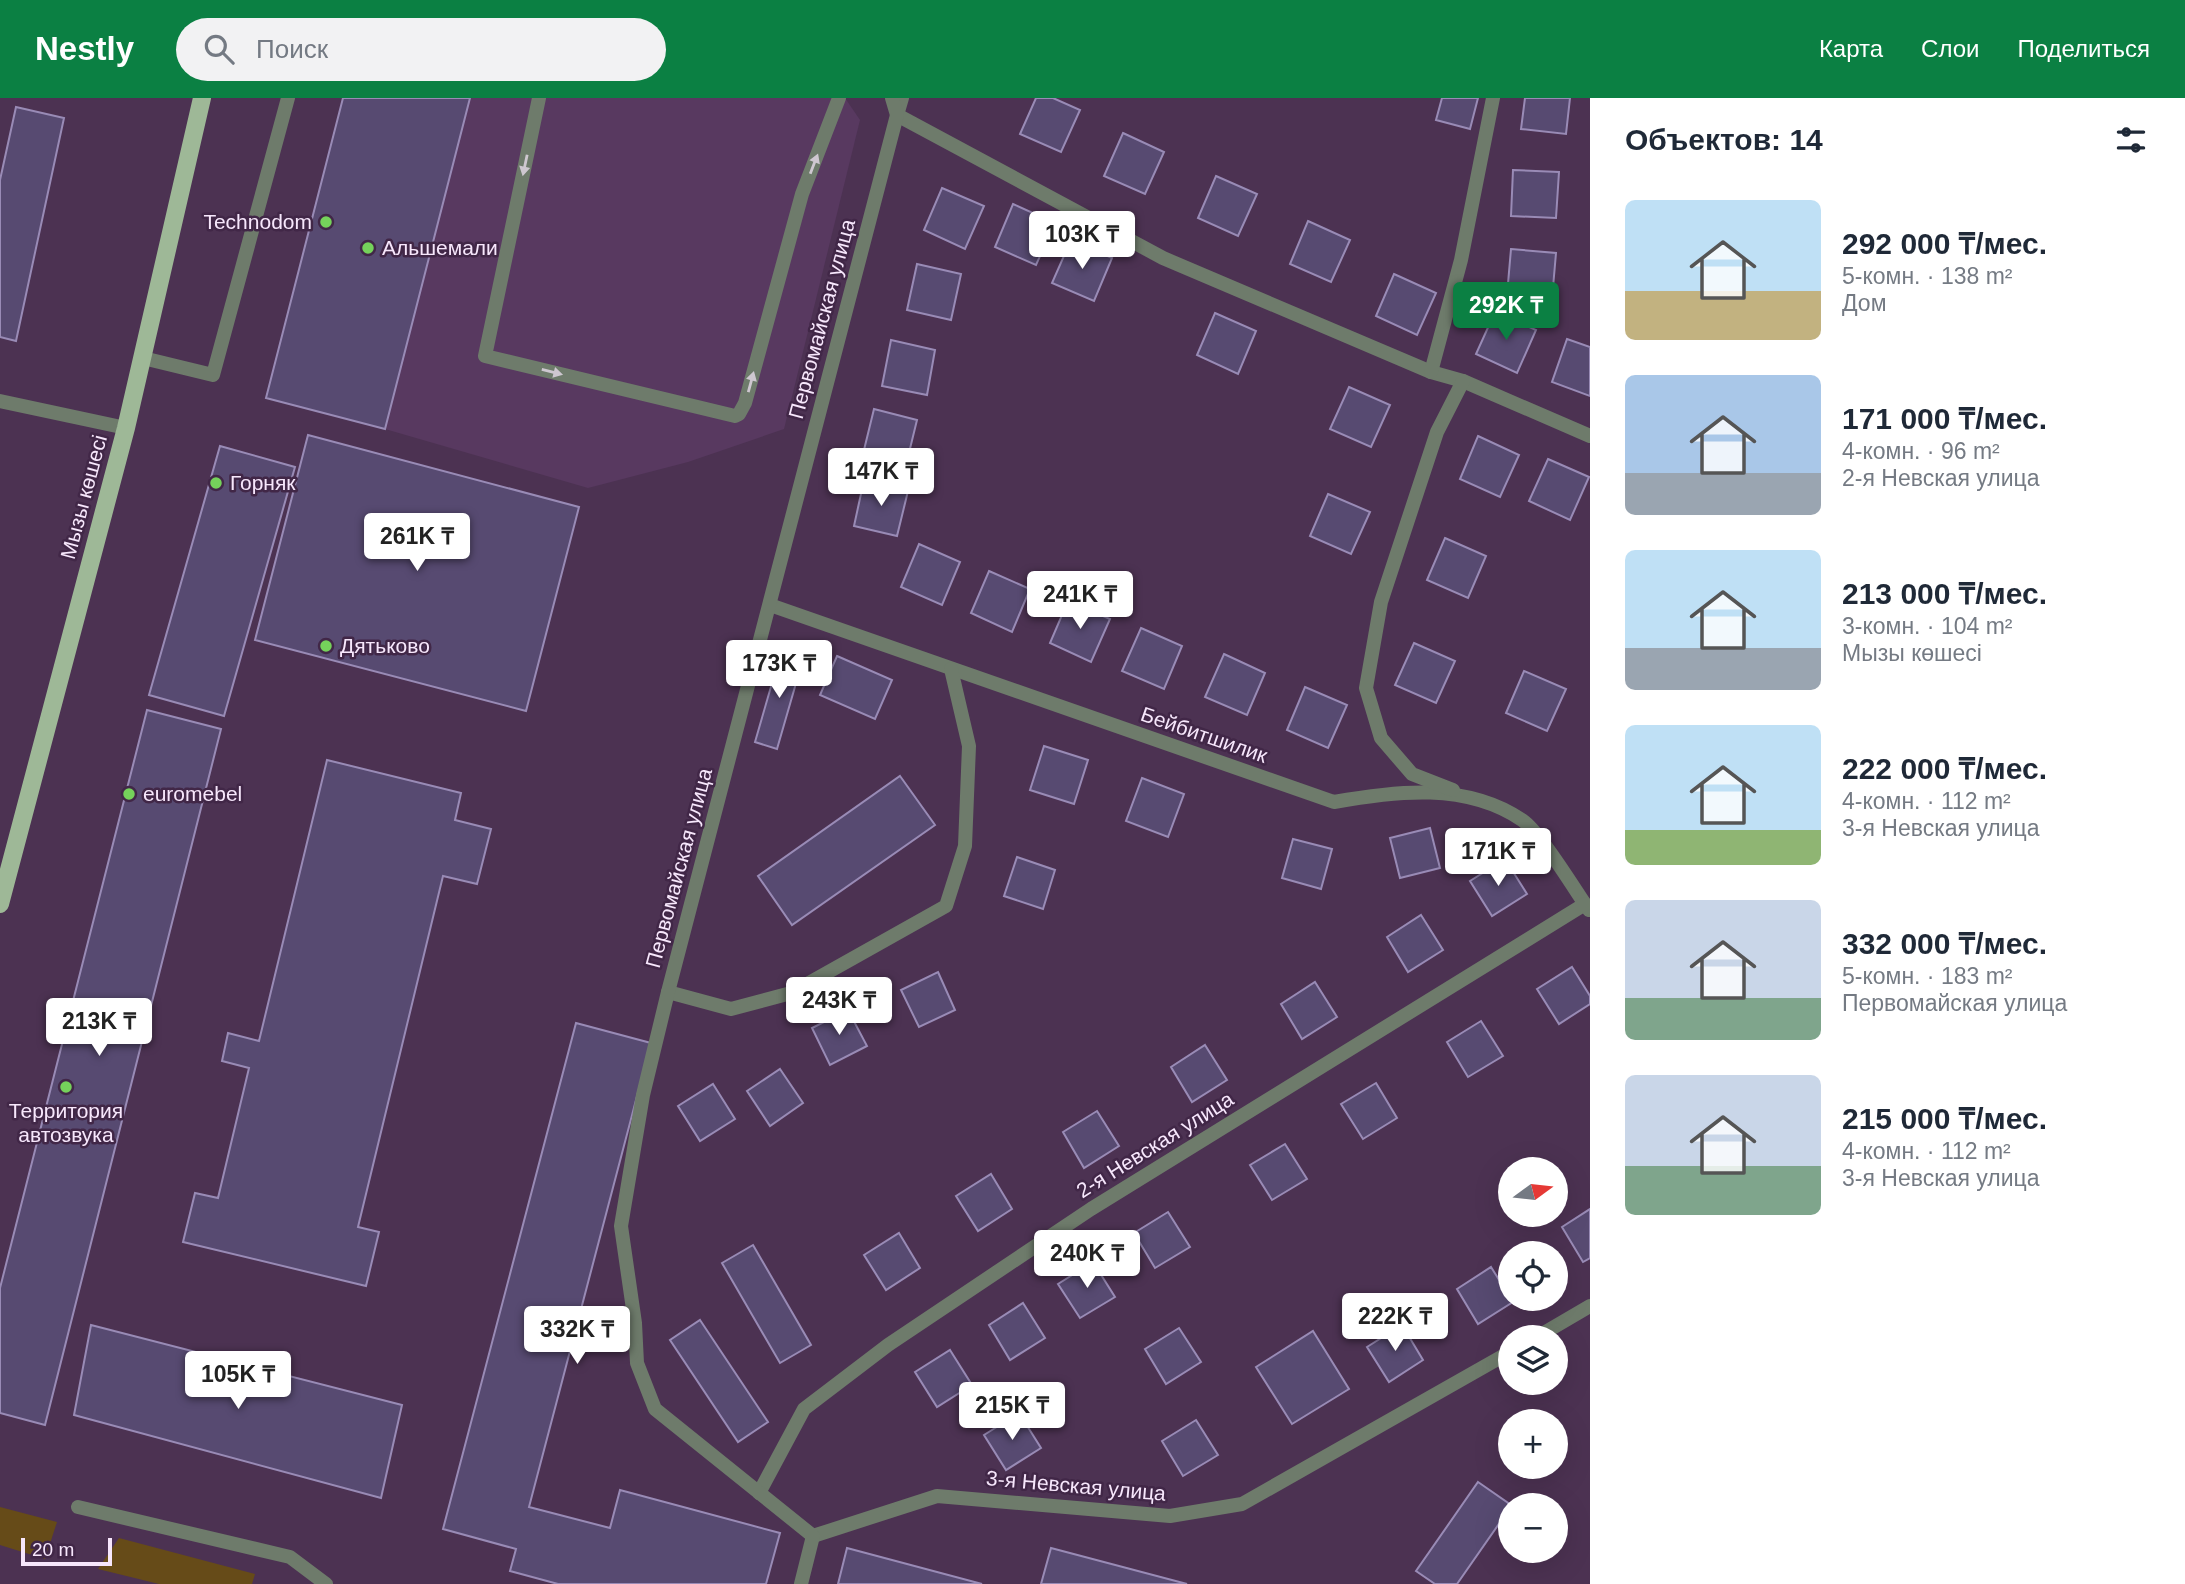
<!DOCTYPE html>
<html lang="ru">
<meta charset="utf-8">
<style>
:root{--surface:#fff;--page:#f2f2f3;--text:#1f2937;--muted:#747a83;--accent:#0b8043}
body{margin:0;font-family:Helvetica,sans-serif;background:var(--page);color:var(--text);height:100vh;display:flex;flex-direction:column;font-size:26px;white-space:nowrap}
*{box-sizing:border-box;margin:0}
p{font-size:23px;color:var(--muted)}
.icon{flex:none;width:38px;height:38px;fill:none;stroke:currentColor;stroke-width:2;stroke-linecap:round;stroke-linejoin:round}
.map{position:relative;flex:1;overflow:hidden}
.panel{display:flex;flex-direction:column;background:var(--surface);width:595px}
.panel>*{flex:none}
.needle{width:46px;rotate:75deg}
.tools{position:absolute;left:1498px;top:1059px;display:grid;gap:14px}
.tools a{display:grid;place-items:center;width:70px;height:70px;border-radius:50%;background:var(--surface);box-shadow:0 7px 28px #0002;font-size:35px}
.scale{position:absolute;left:21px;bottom:18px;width:91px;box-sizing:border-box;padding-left:7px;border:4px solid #f7e7fc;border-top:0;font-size:19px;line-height:24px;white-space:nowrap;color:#f7e7fc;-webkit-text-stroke:5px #412747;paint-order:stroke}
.price{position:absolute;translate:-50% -60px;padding:0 16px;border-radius:7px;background:#fff;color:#222;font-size:23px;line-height:46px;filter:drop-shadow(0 2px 4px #0008)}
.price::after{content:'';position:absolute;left:50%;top:42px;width:21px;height:16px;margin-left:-10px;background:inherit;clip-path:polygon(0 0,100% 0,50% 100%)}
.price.on{background:var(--accent);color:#fff}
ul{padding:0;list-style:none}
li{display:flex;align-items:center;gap:21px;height:175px;padding:0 35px}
li span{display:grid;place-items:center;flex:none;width:196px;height:140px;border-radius:10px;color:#555}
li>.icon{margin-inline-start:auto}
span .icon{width:84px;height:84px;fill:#fffc;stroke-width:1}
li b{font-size:30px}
h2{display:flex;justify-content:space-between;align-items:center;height:84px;padding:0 35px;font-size:30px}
header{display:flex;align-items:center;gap:42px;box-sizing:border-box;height:98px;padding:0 35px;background:var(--accent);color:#fff}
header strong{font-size:33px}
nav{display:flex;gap:38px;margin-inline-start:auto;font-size:24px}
.search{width:490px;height:63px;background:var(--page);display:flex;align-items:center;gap:18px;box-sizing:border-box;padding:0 24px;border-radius:38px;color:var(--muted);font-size:26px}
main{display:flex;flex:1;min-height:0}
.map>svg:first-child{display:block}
.built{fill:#583960}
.green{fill:#664b18}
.building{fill:#574a71;stroke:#998bb6;stroke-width:2}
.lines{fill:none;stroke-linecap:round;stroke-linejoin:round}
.lane{stroke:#6e7b6b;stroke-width:14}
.street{stroke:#6e7b6b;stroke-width:14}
.primary{stroke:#9eb897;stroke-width:18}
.oneway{fill:#cec7d0}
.poi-dot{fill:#75d25b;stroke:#412747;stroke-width:2.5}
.labels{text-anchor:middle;stroke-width:5;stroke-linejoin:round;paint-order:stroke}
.poi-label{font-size:21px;fill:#f7e7fc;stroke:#412747;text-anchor:start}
.street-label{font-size:21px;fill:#f7e7fc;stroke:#412747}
</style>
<header>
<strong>Nestly</strong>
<div class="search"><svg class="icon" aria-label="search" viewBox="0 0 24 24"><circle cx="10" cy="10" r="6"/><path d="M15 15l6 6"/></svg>Поиск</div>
<nav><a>Карта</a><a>Слои</a><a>Поделиться</a></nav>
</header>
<main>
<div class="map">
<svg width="1590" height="1486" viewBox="0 0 1590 1486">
<rect width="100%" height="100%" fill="#4c3252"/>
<polygon class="built" points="470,0 845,0 860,22 784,331 688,364 588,390 385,331"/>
<g class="green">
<polygon points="0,1409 57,1424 45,1461 0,1447"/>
<polygon points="119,1440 255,1476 252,1486 159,1486 98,1471"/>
</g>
<g class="building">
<polygon points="343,0 470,0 385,331 266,300"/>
<polygon points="1036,0 1053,0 1080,12 1061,54 1020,36"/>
<polygon points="1442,0 1478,0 1470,31 1436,22"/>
<polygon points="1525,0 1570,0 1566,36 1521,31"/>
<polygon points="16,9 64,20 16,243 0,239 0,82"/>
<polygon points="1123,35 1164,54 1145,96 1104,78"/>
<polygon points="1513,72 1559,74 1556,120 1511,118"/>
<polygon points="1216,78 1257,96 1238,138 1198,120"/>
<polygon points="942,90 984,108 965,151 924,132"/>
<polygon points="1013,106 1055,125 1036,167 995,149"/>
<polygon points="1308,123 1350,142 1331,184 1290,166"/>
<polygon points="1071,142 1112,160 1094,203 1052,185"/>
<polygon points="1511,151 1556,155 1552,201 1507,197"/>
<polygon points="917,166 961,176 951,222 907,212"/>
<polygon points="1394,176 1436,195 1417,237 1376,218"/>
<polygon points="1495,214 1536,232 1517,275 1476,256"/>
<polygon points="1215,215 1256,233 1238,276 1197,257"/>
<polygon points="1567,241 1590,249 1590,298 1552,284"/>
<polygon points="891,242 935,252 927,297 882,288"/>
<polygon points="1349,289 1390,307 1371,349 1330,331"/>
<polygon points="874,311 917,322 906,367 863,356"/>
<polygon points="308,337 579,409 526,613 255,542"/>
<polygon points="1478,338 1519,357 1500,399 1460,381"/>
<polygon points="220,348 295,369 224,618 149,597"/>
<polygon points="1548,361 1589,379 1570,422 1529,403"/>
<polygon points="864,382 908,393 897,438 854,428"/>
<polygon points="1328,396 1370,414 1351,456 1310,438"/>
<polygon points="1445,440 1486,458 1468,500 1427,482"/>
<polygon points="919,446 960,464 942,507 901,489"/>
<polygon points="989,473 1030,491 1012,534 971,515"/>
<polygon points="1068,503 1110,521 1091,564 1050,545"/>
<polygon points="1141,530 1182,548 1164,591 1122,573"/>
<polygon points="1414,545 1455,563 1436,605 1395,587"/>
<polygon points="781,554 803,561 777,651 755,644"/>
<polygon points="1224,556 1265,575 1247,617 1205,599"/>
<polygon points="837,558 892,582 875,621 820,597"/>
<polygon points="1524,573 1566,591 1547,633 1506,615"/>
<polygon points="1305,589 1347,607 1328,650 1287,632"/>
<polygon points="147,612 221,631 45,1327 0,1315 0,1190"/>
<polygon points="1044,648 1088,662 1074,706 1030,692"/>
<polygon points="327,662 461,695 455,722 491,731 477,786 443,778 358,1129 379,1134 366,1188 183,1144 195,1095 218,1100 249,970 222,963 228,935 259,943"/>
<polygon points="900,678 935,727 792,827 758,778"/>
<polygon points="1142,680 1184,696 1168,739 1126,723"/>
<polygon points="1430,730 1440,770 1400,780 1390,740"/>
<polygon points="1293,741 1332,751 1321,791 1282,780"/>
<polygon points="1017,759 1055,772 1043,811 1004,798"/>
<polygon points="1505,761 1527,796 1492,818 1470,783"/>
<polygon points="1421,817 1443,852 1408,874 1387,839"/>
<polygon points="1572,869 1590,898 1590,906 1559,926 1537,891"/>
<polygon points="938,874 955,912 919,929 901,892"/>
<polygon points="1315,884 1337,919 1302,941 1281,906"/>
<polygon points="848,912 867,948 830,967 812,930"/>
<polygon points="1481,923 1503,958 1468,979 1447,944"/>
<polygon points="576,925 651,945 529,1409 610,1430 620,1392 780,1435 766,1486 558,1486 510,1473 516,1451 443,1431"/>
<polygon points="1205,947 1227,982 1192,1004 1171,969"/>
<polygon points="780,971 803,1005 770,1028 747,993"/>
<polygon points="1376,985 1397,1020 1363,1041 1341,1006"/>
<polygon points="713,986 735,1021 700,1043 678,1008"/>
<polygon points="1097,1013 1119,1048 1084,1070 1063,1034"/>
<polygon points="1285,1046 1307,1081 1272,1102 1250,1067"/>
<polygon points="991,1076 1012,1111 978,1133 956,1098"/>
<polygon points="1590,1111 1590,1160 1583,1164 1562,1129"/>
<polygon points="1168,1114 1190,1149 1155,1170 1134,1135"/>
<polygon points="899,1135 920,1170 886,1192 864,1157"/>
<polygon points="753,1147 811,1247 780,1265 722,1165"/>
<polygon points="1093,1164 1115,1199 1080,1220 1058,1186"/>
<polygon points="1491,1169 1513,1204 1478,1226 1457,1191"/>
<polygon points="1023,1205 1045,1240 1010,1262 989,1227"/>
<polygon points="700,1222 768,1324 738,1344 670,1242"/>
<polygon points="91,1227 402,1307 381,1400 74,1317"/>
<polygon points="1402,1227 1423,1262 1389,1284 1367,1249"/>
<polygon points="1179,1230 1201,1264 1166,1286 1145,1251"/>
<polygon points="1313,1233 1349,1291 1292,1326 1256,1269"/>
<polygon points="950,1252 972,1287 937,1309 915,1274"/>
<polygon points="1019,1315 1041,1350 1006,1372 984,1337"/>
<polygon points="1196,1322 1218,1357 1183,1378 1162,1343"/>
<polygon points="1478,1384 1511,1407 1510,1410 1457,1486 1435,1486 1416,1473"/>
<polygon points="847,1450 982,1486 838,1486"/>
<polygon points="1051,1450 1187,1486 1041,1486"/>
</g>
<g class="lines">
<g class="lane">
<polyline points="539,0 485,258 735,318 739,316 745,305 802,96 839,0"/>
<polyline points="143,260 213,277 288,0"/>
<polyline points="0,303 126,330"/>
<polyline points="78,1409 290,1459 326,1486"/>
</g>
<g class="street">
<polyline points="902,0 897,17 1163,160 1431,274 1463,283 1590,338"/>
<polyline points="1431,274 1461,162 1493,0"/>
<path d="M770,507L1334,704C1396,693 1466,684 1522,722C1540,734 1575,792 1589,812"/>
<polyline points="1453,692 1412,676 1381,640 1366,590 1381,504 1437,334 1463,283"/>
<polyline points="668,894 731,911 791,895 946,808 965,748 969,648 951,571"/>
<polyline points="1537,1239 1590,1208"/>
<polyline points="759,1395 804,1311 888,1247 1091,1111 1585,806"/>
<polyline points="813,1438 937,1398 1170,1418 1242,1406 1510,1254"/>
<polyline points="801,1486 813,1438 655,1311 637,1265 635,1225 621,1128 643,997 668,894 897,17 892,0"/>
</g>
<polyline class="primary" points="0,806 126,330 202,0"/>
</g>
<defs><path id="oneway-solid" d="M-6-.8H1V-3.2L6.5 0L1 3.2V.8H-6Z" transform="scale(1.75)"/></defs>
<g class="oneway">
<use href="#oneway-solid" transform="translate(814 66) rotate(-69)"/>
<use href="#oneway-solid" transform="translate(525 67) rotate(102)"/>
<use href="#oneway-solid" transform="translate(552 274) rotate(14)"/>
<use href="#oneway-solid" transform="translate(751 284) rotate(-75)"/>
</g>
<g class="poi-dot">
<circle cx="326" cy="124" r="7"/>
<circle cx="368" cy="150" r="7"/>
<circle cx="216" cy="385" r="7"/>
<circle cx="326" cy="548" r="7"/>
<circle cx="129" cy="696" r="7"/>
<circle cx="66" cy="989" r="7"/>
</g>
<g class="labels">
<g class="poi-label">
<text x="312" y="131" text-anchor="end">Technodom</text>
<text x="382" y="157">Альшемали</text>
<text x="230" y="392">Горняк</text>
<text x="340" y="555">Дятьково</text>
<text x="143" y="703">euromebel</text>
<text x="66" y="1020" text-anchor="middle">Территория<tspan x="66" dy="24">автозвука</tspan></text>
</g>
<g class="street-label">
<text transform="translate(822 221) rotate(-75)" y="7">Первомайская улица</text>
<text transform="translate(84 399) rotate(-75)" y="7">Мызы көшесі</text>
<text transform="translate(1204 637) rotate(19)" y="7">Бейбитшилик</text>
<text transform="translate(679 770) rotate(-75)" y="7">Первомайская улица</text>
<text transform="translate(1155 1047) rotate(-32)" y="7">2-я Невская улица</text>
<text transform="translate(1076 1388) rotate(5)" y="7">3-я Невская улица</text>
</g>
</g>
</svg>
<div class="tools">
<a><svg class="needle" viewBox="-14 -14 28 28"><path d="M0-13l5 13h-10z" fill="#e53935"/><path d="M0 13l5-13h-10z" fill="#747a83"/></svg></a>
<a><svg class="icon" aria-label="locate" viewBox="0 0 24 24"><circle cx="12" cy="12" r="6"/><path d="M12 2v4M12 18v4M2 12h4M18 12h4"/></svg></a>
<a><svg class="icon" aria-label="layers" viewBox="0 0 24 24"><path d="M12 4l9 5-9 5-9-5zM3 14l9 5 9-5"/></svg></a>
<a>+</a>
<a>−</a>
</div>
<div class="scale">20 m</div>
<b class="price" style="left:1082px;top:173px">103K ₸</b>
<b class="price on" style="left:1506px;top:244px">292K ₸</b>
<b class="price" style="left:881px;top:410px">147K ₸</b>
<b class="price" style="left:417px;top:475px">261K ₸</b>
<b class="price" style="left:1080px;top:533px">241K ₸</b>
<b class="price" style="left:779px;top:602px">173K ₸</b>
<b class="price" style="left:1498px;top:790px">171K ₸</b>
<b class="price" style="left:839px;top:939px">243K ₸</b>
<b class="price" style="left:99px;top:960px">213K ₸</b>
<b class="price" style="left:1087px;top:1192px">240K ₸</b>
<b class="price" style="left:1395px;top:1255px">222K ₸</b>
<b class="price" style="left:577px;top:1268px">332K ₸</b>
<b class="price" style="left:238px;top:1313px">105K ₸</b>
<b class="price" style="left:1012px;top:1344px">215K ₸</b>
</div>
<section class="panel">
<h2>Объектов: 14<svg class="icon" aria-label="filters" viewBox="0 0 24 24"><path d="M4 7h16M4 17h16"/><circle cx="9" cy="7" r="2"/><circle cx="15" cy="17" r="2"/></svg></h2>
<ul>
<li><span style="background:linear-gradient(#bfe0f5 65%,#c2b280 0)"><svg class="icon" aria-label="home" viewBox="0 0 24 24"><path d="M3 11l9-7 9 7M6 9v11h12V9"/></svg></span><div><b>292 000 ₸/мес.</b><p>5-комн. · 138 m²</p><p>Дом</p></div></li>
<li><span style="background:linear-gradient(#a9c7e8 70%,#9aa5b1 0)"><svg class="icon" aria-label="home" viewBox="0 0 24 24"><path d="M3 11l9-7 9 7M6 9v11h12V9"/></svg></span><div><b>171 000 ₸/мес.</b><p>4-комн. · 96 m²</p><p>2-я Невская улица</p></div></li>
<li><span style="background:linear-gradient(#bfe0f5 70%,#9aa5b1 0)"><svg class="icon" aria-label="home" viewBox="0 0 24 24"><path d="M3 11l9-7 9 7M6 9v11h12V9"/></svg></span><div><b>213 000 ₸/мес.</b><p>3-комн. · 104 m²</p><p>Мызы көшесі</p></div></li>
<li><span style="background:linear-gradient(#bfe0f5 75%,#8fb573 0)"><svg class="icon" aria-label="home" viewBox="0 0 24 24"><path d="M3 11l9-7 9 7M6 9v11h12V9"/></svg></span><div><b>222 000 ₸/мес.</b><p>4-комн. · 112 m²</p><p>3-я Невская улица</p></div></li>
<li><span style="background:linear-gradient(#c9d6e8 70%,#7fa58c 0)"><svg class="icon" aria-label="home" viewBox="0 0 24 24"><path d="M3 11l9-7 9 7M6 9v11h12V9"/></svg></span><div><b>332 000 ₸/мес.</b><p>5-комн. · 183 m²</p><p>Первомайская улица</p></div></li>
<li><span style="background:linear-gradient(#c9d6e8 65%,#7fa58c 0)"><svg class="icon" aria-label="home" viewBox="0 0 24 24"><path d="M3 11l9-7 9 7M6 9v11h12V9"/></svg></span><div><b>215 000 ₸/мес.</b><p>4-комн. · 112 m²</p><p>3-я Невская улица</p></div></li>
</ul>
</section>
</main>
